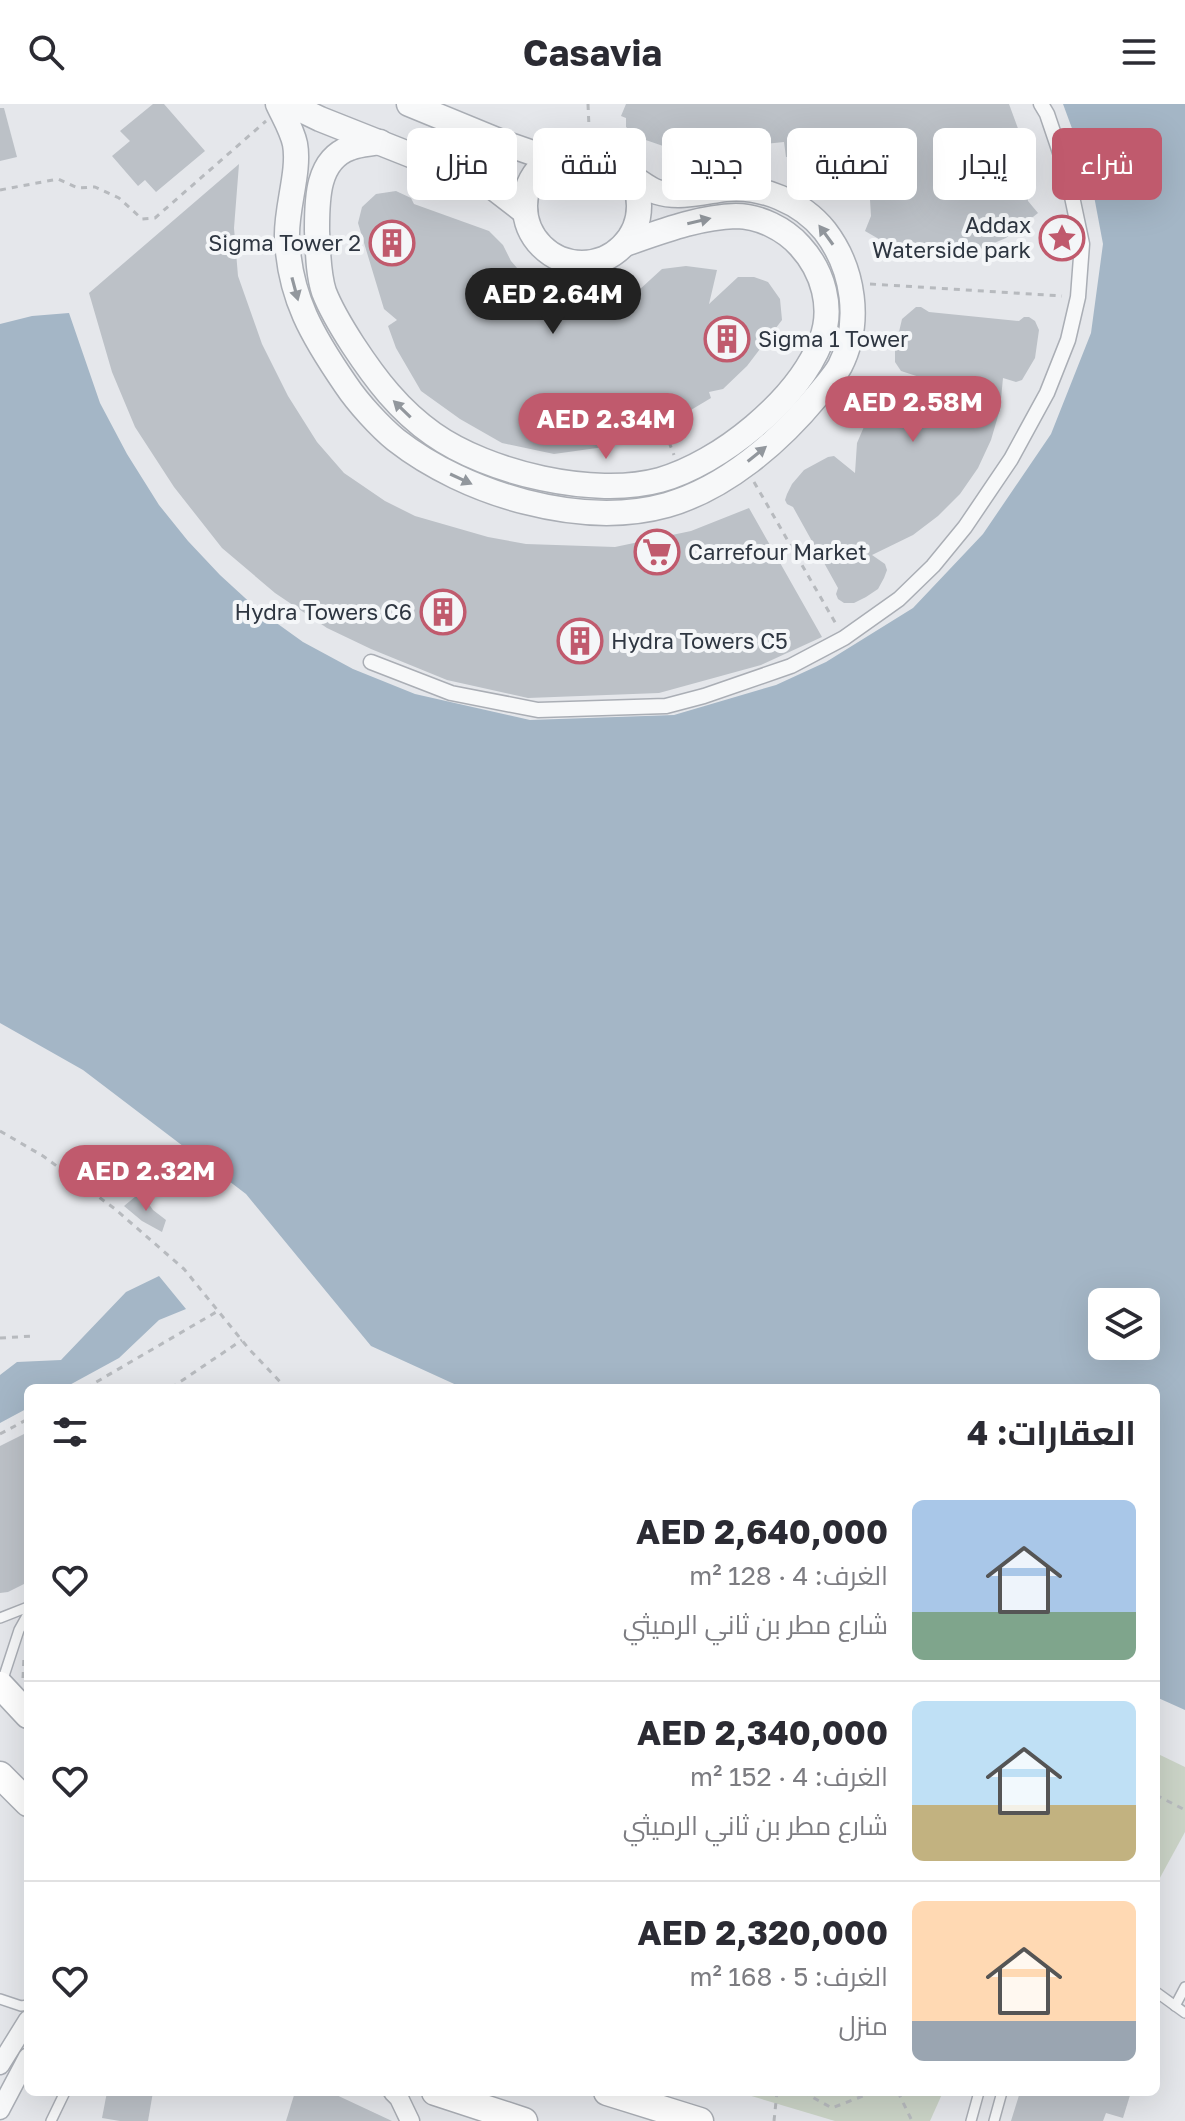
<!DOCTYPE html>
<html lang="ar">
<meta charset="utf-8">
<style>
:root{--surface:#fff;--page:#f7f7f7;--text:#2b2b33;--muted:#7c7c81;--line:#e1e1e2;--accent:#c05a6d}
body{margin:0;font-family:"Golos Text",Cairo,sans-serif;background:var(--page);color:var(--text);direction:rtl;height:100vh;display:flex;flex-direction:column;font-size:30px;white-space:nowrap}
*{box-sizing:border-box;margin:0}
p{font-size:26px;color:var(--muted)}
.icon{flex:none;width:44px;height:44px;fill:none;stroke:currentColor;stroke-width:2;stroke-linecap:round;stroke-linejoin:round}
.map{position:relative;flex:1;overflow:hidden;direction:ltr}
.side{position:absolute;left:24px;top:1280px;width:1136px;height:712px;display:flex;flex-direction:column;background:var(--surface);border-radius:12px;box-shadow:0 8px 32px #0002;direction:rtl}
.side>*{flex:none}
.top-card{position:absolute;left:24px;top:24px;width:1138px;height:72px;direction:rtl;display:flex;gap:16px}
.buttons{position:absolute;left:1088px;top:1184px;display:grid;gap:16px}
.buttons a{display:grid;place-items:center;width:72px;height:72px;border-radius:12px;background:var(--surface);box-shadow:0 8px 32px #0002;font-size:40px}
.price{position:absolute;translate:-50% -68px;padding:0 18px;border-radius:28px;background:var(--accent);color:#fff;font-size:26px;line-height:52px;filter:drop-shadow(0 2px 4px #0008)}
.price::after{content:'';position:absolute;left:50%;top:48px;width:24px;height:18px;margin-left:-12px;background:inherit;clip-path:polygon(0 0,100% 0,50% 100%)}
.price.active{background:#222;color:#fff}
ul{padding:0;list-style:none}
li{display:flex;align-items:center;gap:24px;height:200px;padding:0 24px}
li+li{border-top:2px solid var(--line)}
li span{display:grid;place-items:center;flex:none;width:224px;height:160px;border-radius:12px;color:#555}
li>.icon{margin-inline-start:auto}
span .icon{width:96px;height:96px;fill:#fffc;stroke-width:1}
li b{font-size:34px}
h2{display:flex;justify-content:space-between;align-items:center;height:96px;padding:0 24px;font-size:34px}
.pill{padding:0 28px;border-radius:12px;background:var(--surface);box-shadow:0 8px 32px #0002;font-size:28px;line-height:72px}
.pill.active{background:var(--accent);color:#fff}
header{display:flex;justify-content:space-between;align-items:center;height:104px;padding:0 24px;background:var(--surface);font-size:36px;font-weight:700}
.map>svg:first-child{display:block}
.green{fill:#cbd4c7}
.water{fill:#a4b6c6;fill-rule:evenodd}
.building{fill:#bcc1c7}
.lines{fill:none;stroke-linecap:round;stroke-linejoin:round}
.service-casing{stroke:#aaaeb5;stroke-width:12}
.pedestrian-casing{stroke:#aaaeb5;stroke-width:17}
.minor-casing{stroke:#aaaeb5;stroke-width:21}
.tertiary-casing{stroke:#aaaeb5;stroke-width:27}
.secondary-casing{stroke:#aaaeb5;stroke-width:29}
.path{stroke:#b7babe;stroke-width:3;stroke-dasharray:6 6;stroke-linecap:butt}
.service{stroke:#f7f8f9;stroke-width:9}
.pedestrian{stroke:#f7f8f9;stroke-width:14}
.minor{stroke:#f7f8f9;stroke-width:18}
.tertiary{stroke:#f7f8f9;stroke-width:24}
.secondary{stroke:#fff;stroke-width:26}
.oneway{fill:#92979d}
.labels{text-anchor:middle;stroke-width:8;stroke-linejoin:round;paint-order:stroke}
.poi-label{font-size:22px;fill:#2e3641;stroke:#f4f6f8;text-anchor:end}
</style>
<header><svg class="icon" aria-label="menu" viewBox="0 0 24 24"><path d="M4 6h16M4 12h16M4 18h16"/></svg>Casavia<svg class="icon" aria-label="search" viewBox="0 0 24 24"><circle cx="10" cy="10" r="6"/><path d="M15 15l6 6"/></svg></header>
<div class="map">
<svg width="1185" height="2017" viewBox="0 0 1185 2017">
<rect width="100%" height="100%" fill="#e5e7eb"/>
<g class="green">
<polygon points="1156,1649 1185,1663 1185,1728 1156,1781"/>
<polygon points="738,1988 943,1988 930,2017 835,2017"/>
</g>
<g class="water">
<path d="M1063,0H1185V1606L1156,1593V1284H463L371,1242L246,1090L83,966L0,919V220L32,212L69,209L100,299L127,350L159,401L188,437L220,471L257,505L303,538L353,565L415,590L530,616L674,611L776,581L826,558L913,504L983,430L1051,330L1091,229L1103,140L1091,76ZM1102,1198H1146V1242H1102Z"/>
<polygon points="159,1172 186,1205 159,1216 119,1254 64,1284 28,1284 28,1304 0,1319 0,1271 17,1258 61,1256 126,1188"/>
</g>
<g class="building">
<polygon points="153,0 164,0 205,47 156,88 145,76 138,82 112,52 130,37 120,27"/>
<polygon points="626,0 1009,0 1020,30 1017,49 1034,59 1026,74 1026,85 1028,97 1038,109 1006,134 973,148 943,152 904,146 884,138 865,127 871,112 870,96 862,78 855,74 817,57 786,53 784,38 706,46 666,43 637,33 626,23 626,14 621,12"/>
<polygon points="0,4 4,4 17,53 0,57"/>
<polygon points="239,60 234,124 238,172 262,240 288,292 317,338 344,369 385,397 415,412 488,433 526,440 615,443 691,427 749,404 822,533 761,561 659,589 528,594 447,576 371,545 327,524 275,489 222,444 174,383 135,323 112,268 89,189"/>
<polygon points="396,87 411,94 414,100 489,127 503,141 511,157 530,179 554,193 578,200 612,197 639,186 662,165 686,162 717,166 709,200 738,173 754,173 768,178 780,195 782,216 747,262 723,285 709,288 711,294 654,328 604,343 554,350 502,339 460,315 421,287 396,244 388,222 397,216 384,205 358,119 362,103 376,90"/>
<polygon points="916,203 921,203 929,208 1019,217 1024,213 1029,213 1035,217 1039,226 1035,254 1022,276 1016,278 1003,274 1000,305 991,336 978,364 960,390 938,412 913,431 872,451 885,460 887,466 884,474 878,485 866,493 854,499 844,499 838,495 836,490 838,484 793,403 787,400 785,396 787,390 792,380 804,366 828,353 834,352 855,369 857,339 866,318 887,297 935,278 901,267 895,258 895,245 902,215"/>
<polygon points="136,1092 146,1096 153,1106 166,1116 162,1128 142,1117 124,1102"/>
<polygon points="28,1328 28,1478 8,1488 0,1489 0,1342"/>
<polygon points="107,1988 153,1988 148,2017 120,2017 102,2014"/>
<polygon points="295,1988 330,1988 392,2017 286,2017"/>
<polygon points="1020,1988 1131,1988 1123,2014 1106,2009 1103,2017 1011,2017"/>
</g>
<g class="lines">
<g class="service-casing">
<g id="service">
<polyline points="0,1514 28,1503"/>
<polyline points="2,1578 19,1526 28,1510"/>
<polyline points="1156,1888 1185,1909"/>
<polyline points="0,1895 21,1902 28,1901"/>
<polyline points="1175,1902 1185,1883"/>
<polyline points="51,2017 65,1988"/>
<polyline points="971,2017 979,1988"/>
<polyline points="994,2017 1002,1988"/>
</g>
</g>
<g class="pedestrian-casing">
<polyline id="pedestrian" points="371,558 451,589 538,606 666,602 704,592 791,562 844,534 899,495 933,462 965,423 1011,355 1047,289 1068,236 1078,193 1082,140 1067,69 1047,10 1041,0"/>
</g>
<g class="minor-casing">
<g id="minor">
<polyline points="0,1961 28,1916"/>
<polyline points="393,1988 399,1994 410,2017"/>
<polyline points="0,2006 28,1953"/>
</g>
</g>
<g class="tertiary-casing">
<g id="tertiary">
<path d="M278,0C284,13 292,26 295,40C300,67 286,104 287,133C289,193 313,233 346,281C358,299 380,323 396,336C465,390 581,425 667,401C726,384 779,338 817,292C824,283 834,273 840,262C862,219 854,165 825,127C802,98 761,81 725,85C703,88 679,95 657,88C648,85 639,77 630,72"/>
<polyline points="289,0 320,15 494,84 525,108"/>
<polyline points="409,0 504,39 550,55"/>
<path d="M380,38C370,40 359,40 350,44C316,56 317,98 317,127C318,147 318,170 324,188C331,206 342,224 353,241C376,276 399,306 433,330C488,369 594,394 660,376C720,359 797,297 821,237C834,204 823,167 800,142C785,125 759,112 736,112C698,113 660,128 625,140"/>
<circle cx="582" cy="102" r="57"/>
</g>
</g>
<g class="secondary-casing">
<g id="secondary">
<polyline points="0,1581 28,1611"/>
<polyline points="0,1671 28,1699"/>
<polyline points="435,1988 524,2017"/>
<polyline points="607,1988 700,2017"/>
</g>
</g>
<g class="path">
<polyline points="588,0 590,46"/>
<polyline points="0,86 58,75 78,84 95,83 119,94 142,115 155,114 266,17"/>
<polyline points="870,180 1062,192"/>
<polyline points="669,338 674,351"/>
<polyline points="754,378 836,520"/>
<polyline points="0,1027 43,1052 115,1105 184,1165 249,1245 286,1284"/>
<polyline points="0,1234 34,1232"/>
<polyline points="86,1284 218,1207"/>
<polyline points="171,1284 242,1236"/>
<polyline points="0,1330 28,1315"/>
<polyline points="23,1574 24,1553"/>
<polyline points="1156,1691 1185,1706"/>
<polyline points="803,1988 832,2004 873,1988"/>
<polyline points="898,1988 912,2017"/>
<polyline points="774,2017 777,1988"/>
</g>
<use href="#service" class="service"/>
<use href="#pedestrian" class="pedestrian"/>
<use href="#minor" class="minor"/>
<use href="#tertiary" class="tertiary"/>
<use href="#secondary" class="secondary"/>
</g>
<defs><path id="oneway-solid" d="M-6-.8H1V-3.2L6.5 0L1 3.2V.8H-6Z" transform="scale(2)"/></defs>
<g class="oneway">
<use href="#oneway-solid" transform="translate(699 117) rotate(-13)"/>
<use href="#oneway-solid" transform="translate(826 131) rotate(-126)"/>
<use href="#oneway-solid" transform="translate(295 185) rotate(75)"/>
<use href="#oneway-solid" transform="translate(402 305) rotate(-136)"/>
<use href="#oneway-solid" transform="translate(757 350) rotate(-39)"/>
<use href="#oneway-solid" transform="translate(461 375) rotate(25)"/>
</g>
<defs>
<g id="sight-ring" transform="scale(2.3)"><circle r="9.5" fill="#f4f6f8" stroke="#c05a6d" stroke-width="1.5"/><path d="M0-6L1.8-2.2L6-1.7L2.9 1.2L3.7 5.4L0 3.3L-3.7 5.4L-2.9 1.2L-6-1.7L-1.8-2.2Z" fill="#c05a6d"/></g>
<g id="building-ring" transform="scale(2.3)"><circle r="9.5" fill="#f4f6f8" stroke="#c05a6d" stroke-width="1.5"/><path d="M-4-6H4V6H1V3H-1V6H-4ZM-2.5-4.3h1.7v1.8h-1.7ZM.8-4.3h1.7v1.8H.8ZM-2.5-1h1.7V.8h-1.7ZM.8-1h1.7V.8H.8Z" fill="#c05a6d"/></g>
<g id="supermarket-ring" transform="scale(2.3)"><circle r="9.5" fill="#f4f6f8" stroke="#c05a6d" stroke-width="1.5"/><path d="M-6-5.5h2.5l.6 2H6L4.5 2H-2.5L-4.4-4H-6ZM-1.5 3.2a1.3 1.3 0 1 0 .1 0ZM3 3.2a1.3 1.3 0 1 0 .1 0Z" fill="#c05a6d"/></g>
</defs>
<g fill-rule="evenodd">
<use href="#sight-ring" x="1062" y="134"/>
<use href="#building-ring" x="392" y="139"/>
<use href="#building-ring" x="727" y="235"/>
<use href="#supermarket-ring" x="657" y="448"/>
<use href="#building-ring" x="443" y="508"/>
<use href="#building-ring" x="580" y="537"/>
</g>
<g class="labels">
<g class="poi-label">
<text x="1031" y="129">Addax<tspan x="1031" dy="25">Waterside park</tspan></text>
<text x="361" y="147">Sigma Tower 2</text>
<text x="758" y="243" text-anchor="start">Sigma 1 Tower</text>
<text x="688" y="456" text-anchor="start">Carrefour Market</text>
<text x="412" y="516">Hydra Towers C6</text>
<text x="611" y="545" text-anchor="start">Hydra Towers C5</text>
</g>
</g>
</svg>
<div class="buttons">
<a><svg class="icon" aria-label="layers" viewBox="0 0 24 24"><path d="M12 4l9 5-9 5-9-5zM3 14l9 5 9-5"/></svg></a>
</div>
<b class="price active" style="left:553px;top:232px">AED 2.64M</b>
<b class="price" style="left:913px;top:340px">AED 2.58M</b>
<b class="price" style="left:606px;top:357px">AED 2.34M</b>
<b class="price" style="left:146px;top:1109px">AED 2.32M</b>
<div class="top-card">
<a class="pill active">شراء</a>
<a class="pill">إيجار</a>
<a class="pill">تصفية</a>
<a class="pill">جديد</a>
<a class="pill">شقة</a>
<a class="pill">منزل</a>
</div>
<section class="side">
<h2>العقارات: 4<svg class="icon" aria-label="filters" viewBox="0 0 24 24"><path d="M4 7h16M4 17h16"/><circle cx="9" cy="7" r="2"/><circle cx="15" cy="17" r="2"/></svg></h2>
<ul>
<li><span style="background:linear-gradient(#a9c7e8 70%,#7fa58c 0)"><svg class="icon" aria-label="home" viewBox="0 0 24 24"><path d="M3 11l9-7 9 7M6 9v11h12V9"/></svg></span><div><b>AED 2,640,000</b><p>الغرف: 4 · 128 m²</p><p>شارع مطر بن ثاني الرميثي</p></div><svg class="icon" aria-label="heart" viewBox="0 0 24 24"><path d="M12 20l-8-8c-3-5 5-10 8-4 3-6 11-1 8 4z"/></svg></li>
<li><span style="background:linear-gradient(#bfe0f5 65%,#c2b280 0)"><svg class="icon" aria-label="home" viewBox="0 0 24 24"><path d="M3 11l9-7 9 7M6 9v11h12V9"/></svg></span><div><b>AED 2,340,000</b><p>الغرف: 4 · 152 m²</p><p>شارع مطر بن ثاني الرميثي</p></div><svg class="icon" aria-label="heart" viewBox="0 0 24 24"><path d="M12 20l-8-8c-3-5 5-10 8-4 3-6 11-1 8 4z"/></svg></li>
<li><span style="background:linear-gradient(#ffd9b3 75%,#9aa5b1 0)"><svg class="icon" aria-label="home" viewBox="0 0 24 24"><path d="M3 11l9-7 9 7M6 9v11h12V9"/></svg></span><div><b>AED 2,320,000</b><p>الغرف: 5 · 168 m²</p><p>منزل</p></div><svg class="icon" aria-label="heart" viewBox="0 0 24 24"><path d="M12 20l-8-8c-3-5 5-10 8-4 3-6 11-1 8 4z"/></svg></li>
</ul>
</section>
</div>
